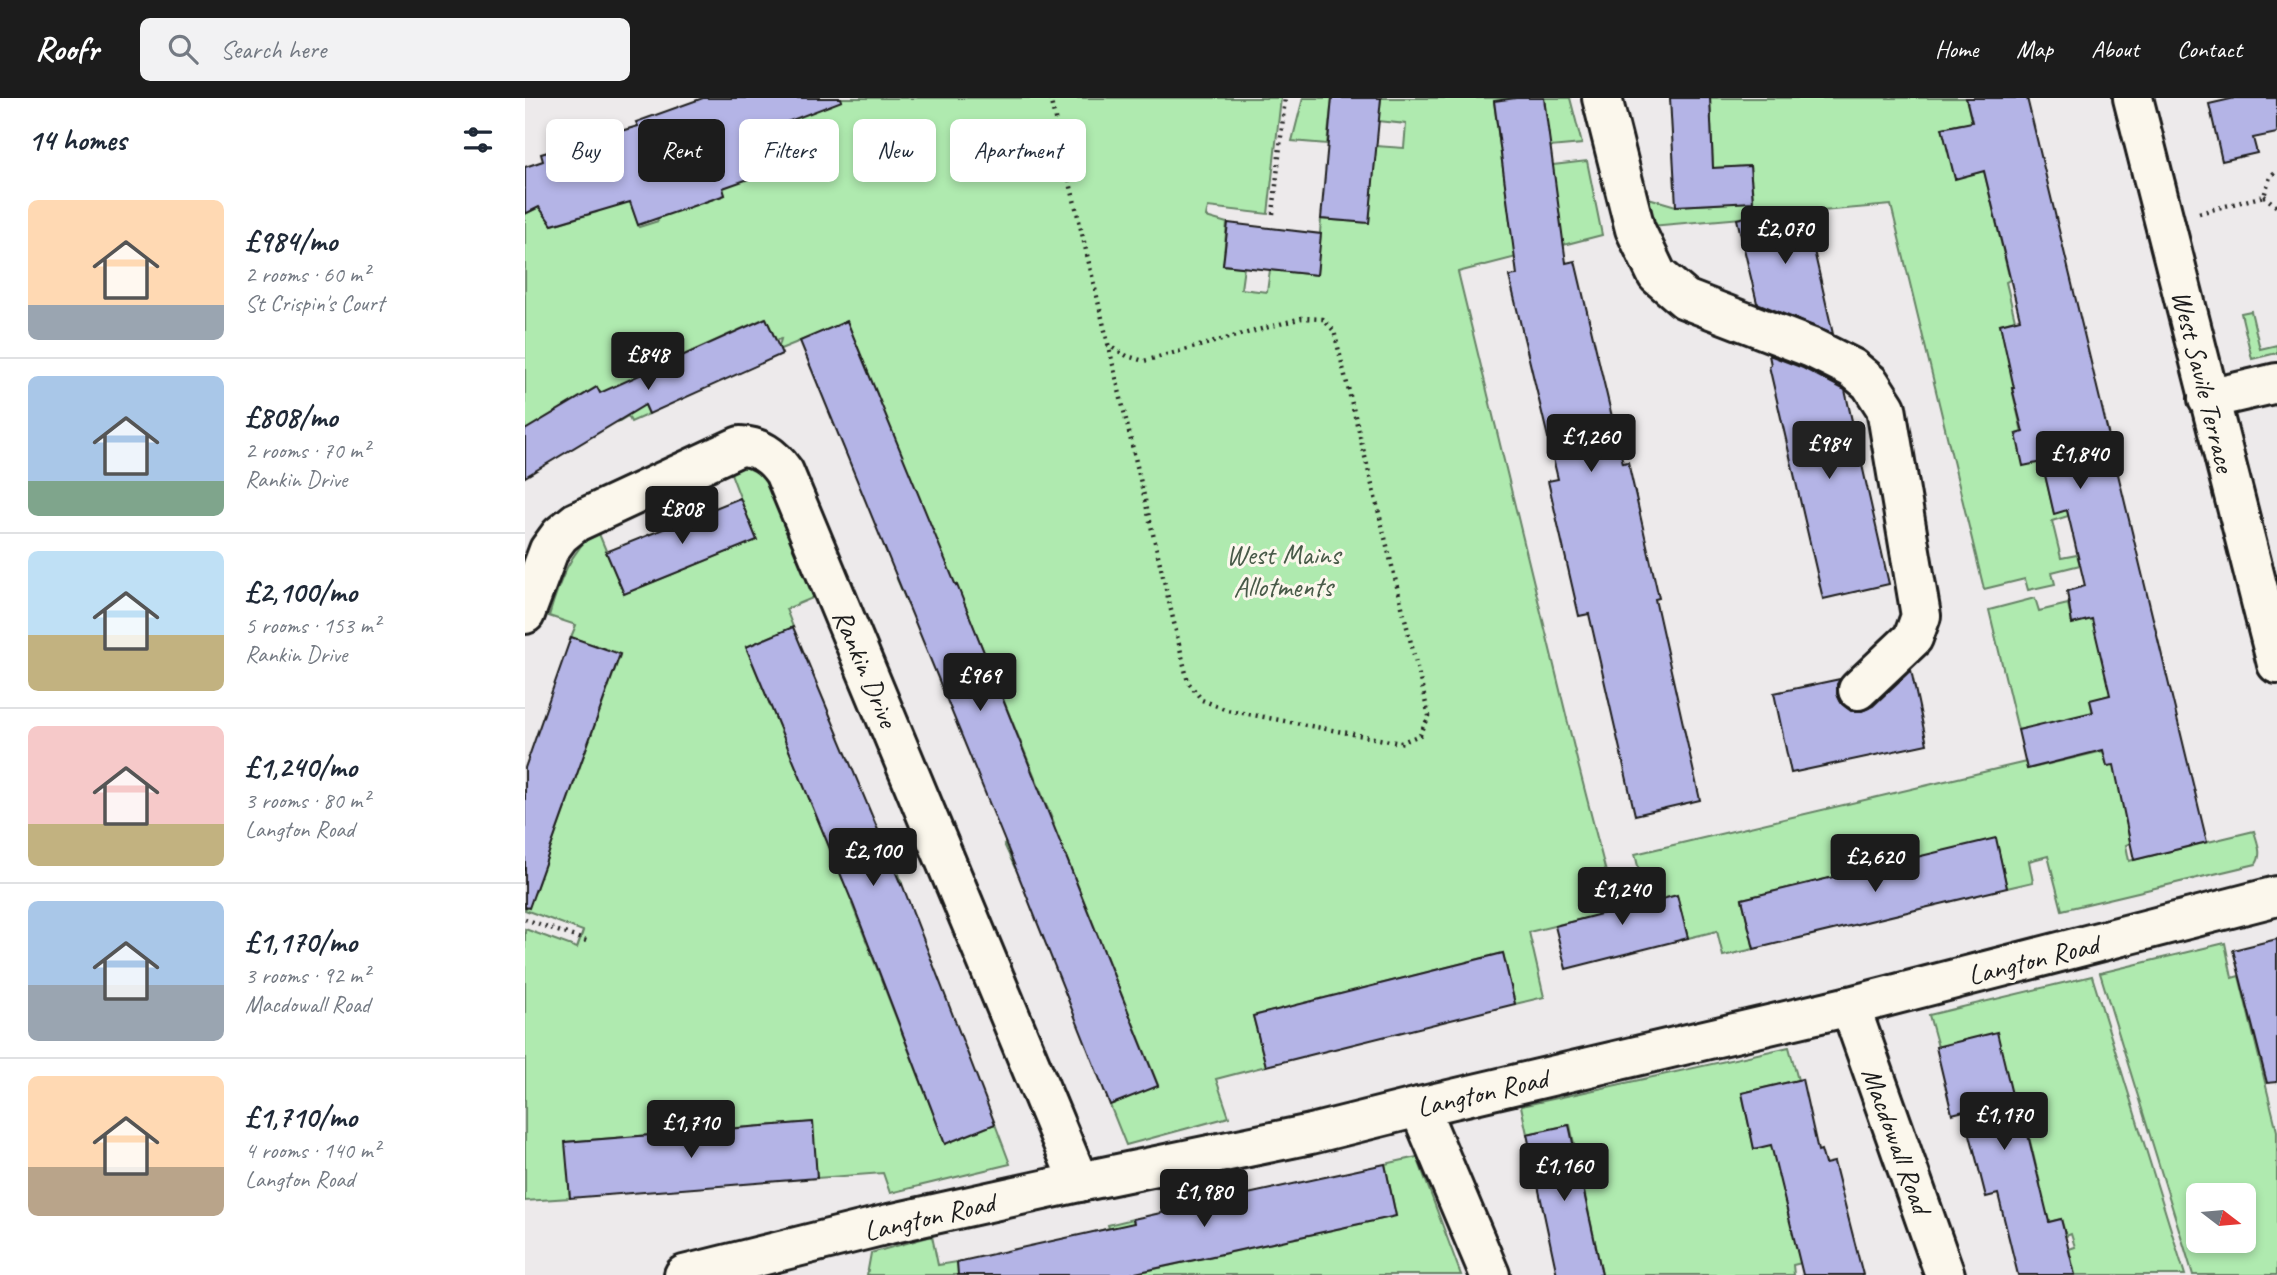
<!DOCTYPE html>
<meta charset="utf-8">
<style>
:root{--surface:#fff;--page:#f2f2f3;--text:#1f2937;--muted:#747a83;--line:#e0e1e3;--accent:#1c1c1c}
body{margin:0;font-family:Caveat,sans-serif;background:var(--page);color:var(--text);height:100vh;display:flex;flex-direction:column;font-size:26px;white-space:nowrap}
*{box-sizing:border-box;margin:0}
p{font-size:23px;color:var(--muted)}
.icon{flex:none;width:38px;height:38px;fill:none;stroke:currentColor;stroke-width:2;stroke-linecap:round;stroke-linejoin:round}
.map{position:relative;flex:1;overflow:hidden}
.sheet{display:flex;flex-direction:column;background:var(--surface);width:525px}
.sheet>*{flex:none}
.top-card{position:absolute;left:21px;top:21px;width:665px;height:63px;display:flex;gap:14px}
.needle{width:46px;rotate:106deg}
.buttons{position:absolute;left:1661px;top:1085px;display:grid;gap:14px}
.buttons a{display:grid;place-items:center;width:70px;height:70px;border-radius:10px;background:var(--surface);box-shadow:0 4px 10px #0003;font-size:35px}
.price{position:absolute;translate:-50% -60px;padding:0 16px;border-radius:7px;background:var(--accent);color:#fff;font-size:23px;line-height:46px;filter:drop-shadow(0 2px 4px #0008)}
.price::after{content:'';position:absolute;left:50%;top:42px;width:21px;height:16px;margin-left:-10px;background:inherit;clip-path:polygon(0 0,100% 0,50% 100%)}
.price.current{background:#222;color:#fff}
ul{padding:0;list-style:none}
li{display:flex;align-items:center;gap:21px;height:175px;padding:0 28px}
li+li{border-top:2px solid var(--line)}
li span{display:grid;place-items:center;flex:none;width:196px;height:140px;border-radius:10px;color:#555}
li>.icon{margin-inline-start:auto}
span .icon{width:84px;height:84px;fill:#fffc;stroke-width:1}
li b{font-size:30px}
h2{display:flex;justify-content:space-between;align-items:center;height:84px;padding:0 28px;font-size:30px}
.chip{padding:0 24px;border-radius:10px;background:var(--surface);box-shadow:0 4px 10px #0003;font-size:24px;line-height:63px}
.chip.current{background:var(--accent);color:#fff}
header{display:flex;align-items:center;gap:42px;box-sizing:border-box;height:98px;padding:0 35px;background:var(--accent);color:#fff}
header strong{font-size:33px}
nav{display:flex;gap:38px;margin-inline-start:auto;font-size:24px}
.search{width:490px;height:63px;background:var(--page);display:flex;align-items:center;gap:18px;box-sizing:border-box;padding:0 24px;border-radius:10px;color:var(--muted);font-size:26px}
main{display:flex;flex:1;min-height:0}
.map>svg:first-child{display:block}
.green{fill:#afeaaf;stroke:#668366;stroke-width:2;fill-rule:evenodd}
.building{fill:#b4b4e6;stroke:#1c1c1c;stroke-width:2}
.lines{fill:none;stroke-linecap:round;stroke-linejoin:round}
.minor-casing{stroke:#1c1c1c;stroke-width:44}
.path{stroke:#1c1c1c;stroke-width:4.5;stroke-dasharray:2 5;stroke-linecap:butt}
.minor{stroke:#fbf7ec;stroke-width:38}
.labels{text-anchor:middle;stroke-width:6;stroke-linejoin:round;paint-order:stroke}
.street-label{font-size:28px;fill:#1c1c1c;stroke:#fbf7ec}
.park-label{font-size:28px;fill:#485a48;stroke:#fbf7ec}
</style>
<header>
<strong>Roofr</strong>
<div class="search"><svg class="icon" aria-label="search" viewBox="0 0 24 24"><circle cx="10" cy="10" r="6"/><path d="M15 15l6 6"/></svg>Search here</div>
<nav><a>Home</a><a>Map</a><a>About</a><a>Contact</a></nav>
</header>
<main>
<section class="sheet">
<h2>14 homes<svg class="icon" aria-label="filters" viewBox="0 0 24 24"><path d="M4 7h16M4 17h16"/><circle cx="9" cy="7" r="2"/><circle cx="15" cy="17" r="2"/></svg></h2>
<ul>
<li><span style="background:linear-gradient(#ffd9b3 75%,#9aa5b1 0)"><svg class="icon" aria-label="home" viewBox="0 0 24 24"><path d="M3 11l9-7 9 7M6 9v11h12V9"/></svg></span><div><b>£984/mo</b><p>2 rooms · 60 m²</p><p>St Crispin's Court</p></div></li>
<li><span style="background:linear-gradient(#a9c7e8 75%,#7fa58c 0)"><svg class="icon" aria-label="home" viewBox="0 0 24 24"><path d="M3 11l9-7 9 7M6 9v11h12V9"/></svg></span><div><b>£808/mo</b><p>2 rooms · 70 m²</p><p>Rankin Drive</p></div></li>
<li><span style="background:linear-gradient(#bfe0f5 60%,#c2b280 0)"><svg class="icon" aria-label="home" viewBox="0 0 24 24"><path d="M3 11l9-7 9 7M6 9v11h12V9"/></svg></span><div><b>£2,100/mo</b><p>5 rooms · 153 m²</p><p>Rankin Drive</p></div></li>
<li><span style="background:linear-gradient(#f6c9c9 70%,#c2b280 0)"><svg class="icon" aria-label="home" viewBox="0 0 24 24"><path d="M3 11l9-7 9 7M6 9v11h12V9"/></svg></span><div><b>£1,240/mo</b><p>3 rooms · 80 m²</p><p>Langton Road</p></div></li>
<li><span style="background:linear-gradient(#a9c7e8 60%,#9aa5b1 0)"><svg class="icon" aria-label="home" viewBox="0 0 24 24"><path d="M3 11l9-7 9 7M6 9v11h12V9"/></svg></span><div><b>£1,170/mo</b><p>3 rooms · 92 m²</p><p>Macdowall Road</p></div></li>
<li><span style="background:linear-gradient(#ffd9b3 65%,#b9a48a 0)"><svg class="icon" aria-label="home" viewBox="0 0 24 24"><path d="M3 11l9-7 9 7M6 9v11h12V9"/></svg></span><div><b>£1,710/mo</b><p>4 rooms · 140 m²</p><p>Langton Road</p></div></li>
</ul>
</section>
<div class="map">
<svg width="1752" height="1177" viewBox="0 0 1752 1177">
<rect width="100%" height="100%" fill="#edeaeb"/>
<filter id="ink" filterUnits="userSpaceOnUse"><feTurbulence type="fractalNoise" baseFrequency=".0143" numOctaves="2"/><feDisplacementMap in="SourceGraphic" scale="14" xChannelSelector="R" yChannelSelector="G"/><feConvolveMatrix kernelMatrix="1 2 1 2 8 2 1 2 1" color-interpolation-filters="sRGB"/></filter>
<g filter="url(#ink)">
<g class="green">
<polygon points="289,0 756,0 743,116 683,109 681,119 702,125 698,167 719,169 716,191 742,194 745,172 792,177 796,121 844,125 851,48 879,50 881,26 853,23 856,0 991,0 969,4 987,137 1028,67 1062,63 1077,137 933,174 1053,666 1091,813 1004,834 1019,899 990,906 978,855 728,918 741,968 691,981 704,1019 601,1047 585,1007 633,987 538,751 490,770 479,746 529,726 432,488 383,507 372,481 419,461 322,224 253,252 256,241 251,242 240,220 108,280 124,316 106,324 103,318 93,324 71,289 0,332 0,116 14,109 27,127 72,114 100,89 114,129 133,123 125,100 180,104 200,97 193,78 267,47 259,25"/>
<polygon points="778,0 807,0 802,46 767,43"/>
<polygon points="1019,0 1045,0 1057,46 1025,49"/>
<polygon points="1185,0 1441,0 1448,30 1436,26 1418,30 1430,80 1459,73 1485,182 1481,184 1490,222 1475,226 1510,285 1487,291 1497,334 1491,336 1533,360 1520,377 1529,415 1542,412 1543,418 1527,423 1536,460 1552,457 1555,467 1527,474 1530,486 1503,492 1500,481 1459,491 1366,107 1126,128 1120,99 1151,108 1190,106 1228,101 1225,68 1188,70"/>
<polygon points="1726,213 1735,251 1752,247 1752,255 1727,261 1716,215"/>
<path d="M221,367L233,372L242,383L290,499L261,511L268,529L221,549L318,782L374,776L377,786L327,806L420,1046L470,1026L485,1066L365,1095L358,1075L292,1080L287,1024L41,1044L45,1100L0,1103V831L52,850L58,833L0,812V794L9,796L95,557L46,539L51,527L24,518C34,484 45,454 72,431L99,496L231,442L204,370Z"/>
<polygon points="1510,500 1514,513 1543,506 1547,525 1568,521 1586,597 1565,603 1569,620 1493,632 1464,512"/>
<path d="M1578,653L1582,668L1596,665L1616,718L1601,722L1605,745L1601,747L1604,763L1729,733C1732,744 1738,756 1731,766L1537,812L1523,758L1504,763L1508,784L1482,790L1471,741L1217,801L1229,851L1198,858L1192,833L1163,840L1152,798L1122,805L1110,756L1501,664L1503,671Z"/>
<path d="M1700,845L1707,880L1714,878L1752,1033V1177H1668L1575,875ZM1718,1097V1143H1673V1097Z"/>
<polygon points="1567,878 1660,1177 1550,1177 1544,1151 1550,1149 1546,1136 1541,1138 1536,1121 1524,1124 1520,1110 1480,1094 1515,1085 1499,1018 1493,1005 1440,1013 1413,949 1404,917"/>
<polygon points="1264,949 1273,982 1217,995 1229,1050 1262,1043 1293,1053 1326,1153 1268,1167 1269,1177 1077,1177 1045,1027 1002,1036 996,1008"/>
<polygon points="892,1059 936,1177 576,1177 566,1135 584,1130 583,1127 608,1121 620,1173 871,1118 860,1066"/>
<polygon points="407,1138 413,1167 438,1163 441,1177 342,1177 346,1155"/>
</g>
<g class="building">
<polygon points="178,0 316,0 317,3 259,25 267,47 232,60 238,76 198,90 200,97 113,127 105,104 27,127 14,109 0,116 0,69 18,63 16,56 113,28 111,24"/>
<polygon points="807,0 856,0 844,125 796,121"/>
<polygon points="991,0 1019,0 1041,165 1050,163 1098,365 1103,364 1134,500 1130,501 1175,702 1110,717 1064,516 1054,518 1023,383 1033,381 984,178 992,177 969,3"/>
<polygon points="1145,0 1185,0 1188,70 1225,68 1228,104 1151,108"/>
<polygon points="1441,0 1502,0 1682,744 1609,762 1589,667 1582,668 1578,652 1502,671 1493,632 1568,614 1565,602 1585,597 1567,521 1547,526 1542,493 1560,488 1542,412 1529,416 1517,364 1498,368 1491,336 1498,334 1487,290 1489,290 1475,226 1495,221 1459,73 1430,81 1417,30 1447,24"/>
<polygon points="1710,0 1752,0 1752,35 1728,40 1732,55 1697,63 1684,6"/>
<polygon points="1263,109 1265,116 1280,113 1308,236 1232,205 1212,121"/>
<polygon points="703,125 796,136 792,177 698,167"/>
<polygon points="241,220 257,256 124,316 120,307 0,379 0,332 72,289 75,295"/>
<polygon points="322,223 431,488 432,487 633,988 585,1007 481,746 275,243"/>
<polygon points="1244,257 1278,270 1320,292 1364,486 1298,501 1244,268 1246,267"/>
<polygon points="215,400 232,442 99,496 81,454"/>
<polygon points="268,529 376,787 377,786 470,1026 420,1046 328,806 221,549"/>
<polygon points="46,539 95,556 4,810 0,809 0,670"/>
<polygon points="1386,572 1402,646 1266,675 1249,595 1315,581 1312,586 1312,596 1317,606 1326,613 1337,613 1348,608"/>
<polygon points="1471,740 1482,790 1229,851 1217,801"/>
<polygon points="1115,779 1122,805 1152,797 1163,840 1041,871 1030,828 1091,812 1085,786"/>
<polygon points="1752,841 1752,984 1742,985 1708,852"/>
<polygon points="978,855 990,906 741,968 728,918"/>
<polygon points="1472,934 1489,1005 1495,1004 1524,1124 1536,1121 1550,1177 1493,1177 1473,1096 1461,1099 1439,1013 1427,1016 1411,949"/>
<polygon points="1277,981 1293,1053 1296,1052 1300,1066 1309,1064 1338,1177 1278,1177 1246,1047 1229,1051 1217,995"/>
<polygon points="288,1024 292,1080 45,1100 40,1044"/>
<polygon points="1044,1027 1071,1149 1077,1177 1032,1177 1002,1036"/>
<polygon points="860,1066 871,1118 601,1177 433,1177 432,1164 609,1125 608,1121"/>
</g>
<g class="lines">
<g class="minor-casing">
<g id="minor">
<polyline points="1077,0 1110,131 1132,177 1160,201 1287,250 1327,270 1345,285 1361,310 1396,518 1388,540 1333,592"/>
<polyline points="1608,0 1752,566"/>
<polyline points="1683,301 1752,285"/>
<path d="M0,516L24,452L35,437L51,424L215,348C235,349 247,357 259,374L554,1084"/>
<polyline points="1325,908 1420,1177"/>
<polyline points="894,1009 965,1177"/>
<polyline points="159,1177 364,1126 554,1084 786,1036 894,1009 1325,908 1752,798"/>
</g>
</g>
<g class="path">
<polyline points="525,0 663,584 677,602 702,612 875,645 895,637 904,618 809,233 798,221 777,220 619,263 602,258 583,247"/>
<polyline points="1739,98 1752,109"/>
<polyline points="1674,115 1739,98 1745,79 1752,72"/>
<polyline points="748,116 760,0"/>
<polyline points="0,821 64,844"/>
</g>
<use href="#minor" class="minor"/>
</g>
</g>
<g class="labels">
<g class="street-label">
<text transform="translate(1679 283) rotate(76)" y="10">West Savile Terrace</text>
<text transform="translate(341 570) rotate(67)" y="10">Rankin Drive</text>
<text transform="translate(1508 861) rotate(-14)" y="10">Langton Road</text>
<text transform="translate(957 994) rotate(-13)" y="10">Langton Road</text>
<text transform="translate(1372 1042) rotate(70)" y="10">Macdowall Road</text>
<text transform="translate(404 1118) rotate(-13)" y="10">Langton Road</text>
</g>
<g class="park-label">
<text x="758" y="466">West Mains<tspan x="758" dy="32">Allotments</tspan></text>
</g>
</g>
</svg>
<div class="buttons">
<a><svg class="needle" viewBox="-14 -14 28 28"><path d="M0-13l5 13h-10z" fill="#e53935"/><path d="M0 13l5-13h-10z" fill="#747a83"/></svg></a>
</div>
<b class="price" style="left:1260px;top:168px">£2,070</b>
<b class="price" style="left:123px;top:294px">£848</b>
<b class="price" style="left:1066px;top:376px">£1,260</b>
<b class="price current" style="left:1304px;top:383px">£984</b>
<b class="price" style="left:1555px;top:393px">£1,840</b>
<b class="price" style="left:157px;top:448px">£808</b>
<b class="price" style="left:455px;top:615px">£969</b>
<b class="price" style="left:348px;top:790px">£2,100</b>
<b class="price" style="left:1350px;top:796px">£2,620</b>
<b class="price" style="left:1097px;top:829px">£1,240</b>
<b class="price" style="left:1479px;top:1054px">£1,170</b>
<b class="price" style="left:166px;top:1062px">£1,710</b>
<b class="price" style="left:1039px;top:1105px">£1,160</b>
<b class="price" style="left:679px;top:1131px">£1,980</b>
<div class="top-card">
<a class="chip">Buy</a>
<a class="chip current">Rent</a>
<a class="chip">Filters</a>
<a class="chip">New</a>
<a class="chip">Apartment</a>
</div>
</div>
</main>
